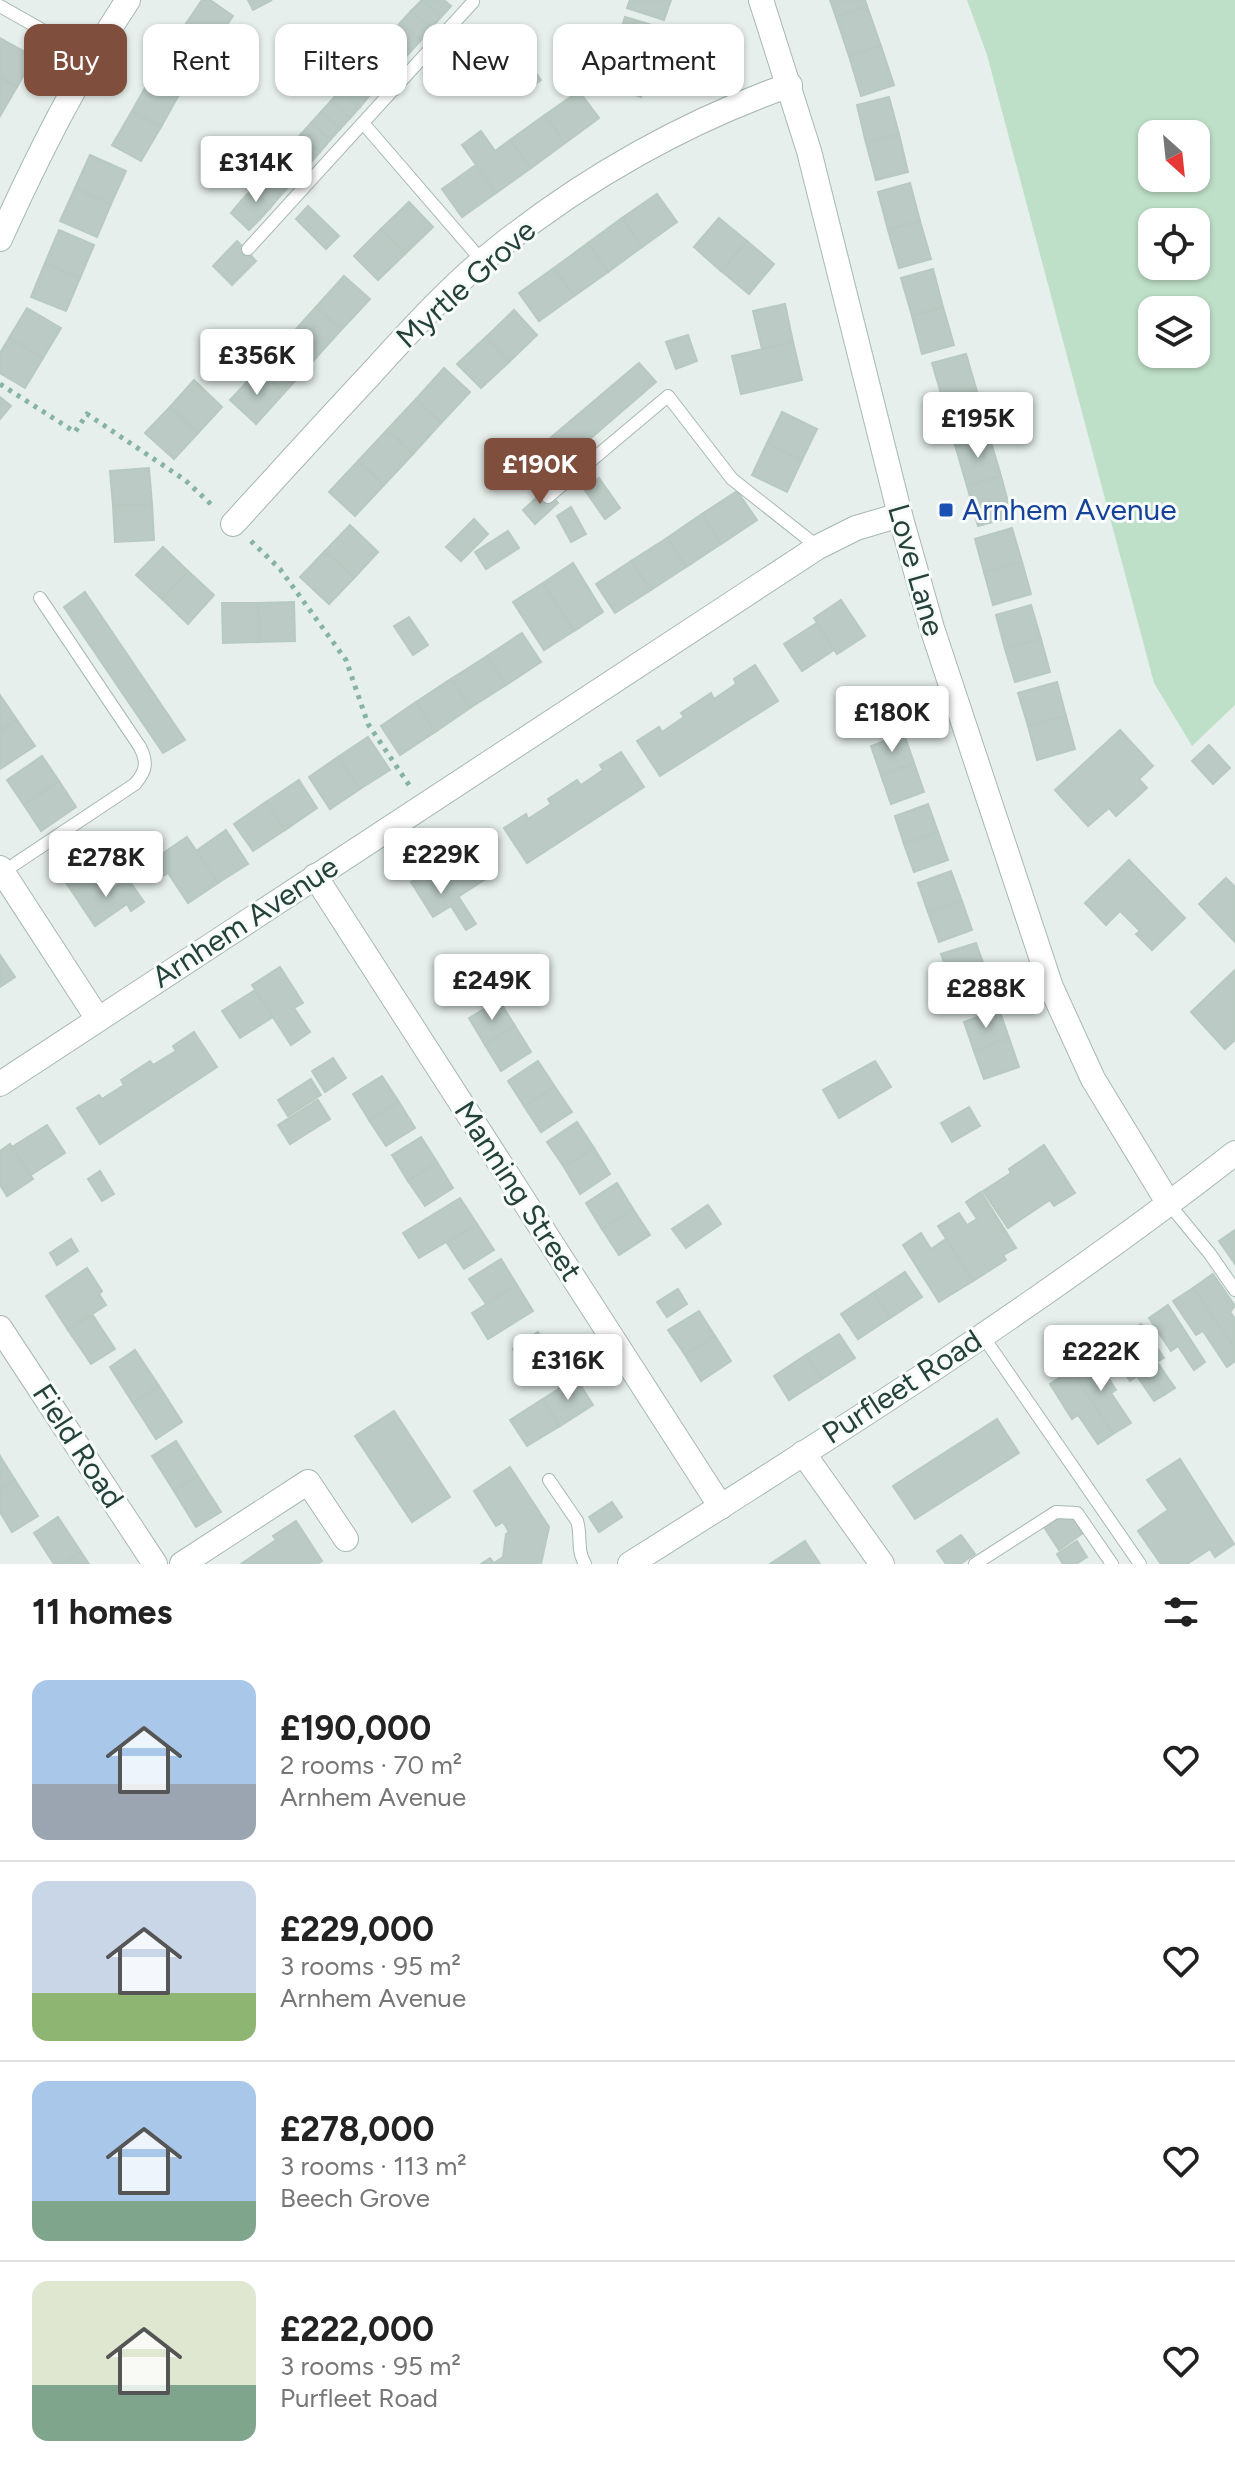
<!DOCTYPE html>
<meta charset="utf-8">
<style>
:root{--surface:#fff;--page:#f2f2f2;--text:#222;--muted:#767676;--line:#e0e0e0;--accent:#804e3d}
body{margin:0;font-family:Figtree,sans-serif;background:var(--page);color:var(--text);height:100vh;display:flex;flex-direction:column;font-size:30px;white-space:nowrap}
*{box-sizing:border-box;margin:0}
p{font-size:26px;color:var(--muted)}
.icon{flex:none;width:44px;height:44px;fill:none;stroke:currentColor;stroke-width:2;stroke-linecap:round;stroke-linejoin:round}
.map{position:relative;height:1564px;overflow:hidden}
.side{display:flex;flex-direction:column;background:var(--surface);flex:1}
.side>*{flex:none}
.banner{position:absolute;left:24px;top:24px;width:800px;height:72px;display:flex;gap:16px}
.needle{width:52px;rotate:153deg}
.tools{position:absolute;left:1138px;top:120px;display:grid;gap:16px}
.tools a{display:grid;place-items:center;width:72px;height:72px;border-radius:16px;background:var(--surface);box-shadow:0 2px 6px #0004;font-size:40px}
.price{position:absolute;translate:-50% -68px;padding:0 18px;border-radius:8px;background:#fff;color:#222;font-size:26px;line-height:52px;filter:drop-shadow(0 2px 4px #0008)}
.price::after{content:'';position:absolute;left:50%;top:48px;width:24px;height:18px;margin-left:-12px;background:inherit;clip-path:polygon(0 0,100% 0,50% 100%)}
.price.on{background:var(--accent);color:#fff}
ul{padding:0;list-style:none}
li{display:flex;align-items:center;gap:24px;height:200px;padding:0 32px}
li+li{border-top:2px solid var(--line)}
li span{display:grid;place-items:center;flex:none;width:224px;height:160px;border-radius:16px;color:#555}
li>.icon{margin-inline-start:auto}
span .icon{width:96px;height:96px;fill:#fffc;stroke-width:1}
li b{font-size:34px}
h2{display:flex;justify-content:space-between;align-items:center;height:96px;padding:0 32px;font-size:34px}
.pill{padding:0 28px;border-radius:16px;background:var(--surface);box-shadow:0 2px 6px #0004;font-size:28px;line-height:72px}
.pill.on{background:var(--accent);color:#fff}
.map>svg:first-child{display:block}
.green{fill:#bfe0c8;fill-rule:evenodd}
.building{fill:#bbcac4;stroke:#b8c9c2;stroke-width:2}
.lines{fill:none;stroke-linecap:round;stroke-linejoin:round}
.service-casing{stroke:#a8b8b2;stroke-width:14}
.minor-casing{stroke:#a8b8b2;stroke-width:26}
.tertiary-casing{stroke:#a8b8b2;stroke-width:26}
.path{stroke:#86b3a5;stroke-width:5;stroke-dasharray:4 6;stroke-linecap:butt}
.service{stroke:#fff;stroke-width:12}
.minor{stroke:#fff;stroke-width:24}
.tertiary{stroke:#fff;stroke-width:24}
.transit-dot{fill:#1a4fb4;stroke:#f7fbf9;stroke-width:3}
.labels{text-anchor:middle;stroke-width:6;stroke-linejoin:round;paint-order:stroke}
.street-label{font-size:30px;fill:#24423a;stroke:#f7fbf9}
.transit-label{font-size:30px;fill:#164399;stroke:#f7fbf9;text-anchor:start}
</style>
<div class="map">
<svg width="1235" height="1564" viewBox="0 0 1235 1564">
<rect width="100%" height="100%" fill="#e6efeb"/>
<path class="green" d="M967,0H1235V705L1192,746L1154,683L987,55ZM1152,134H1196V178H1152ZM1152,222H1196V266H1152ZM1152,310H1196V354H1152Z"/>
<g class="building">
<polygon points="202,0 210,0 233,16 211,48 183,28"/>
<polygon points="248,0 272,0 253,10"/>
<polygon points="422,0 441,17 431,28 411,11"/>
<polygon points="422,0 444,0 451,6 441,17"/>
<polygon points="630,0 671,0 664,20 627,8"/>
<polygon points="830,0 865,0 867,6 836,17"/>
<polygon points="867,6 881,46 849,56 836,17"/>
<polygon points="411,11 431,28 421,40 401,22"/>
<polygon points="625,17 662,28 651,62 614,51"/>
<polygon points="401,22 421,40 411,51 391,34"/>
<polygon points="183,28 211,48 189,80 161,60"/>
<polygon points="391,34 411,51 401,62 381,45"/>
<polygon points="0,38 34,57 17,87 0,78"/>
<polygon points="381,45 401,62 390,73 371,56"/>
<polygon points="881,46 894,85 861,96 849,56"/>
<polygon points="614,51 651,62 641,97 604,85"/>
<polygon points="522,54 541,80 526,91 507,64"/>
<polygon points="371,56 390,73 380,84 361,67"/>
<polygon points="361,67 380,84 370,95 351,78"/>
<polygon points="151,77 180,93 161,127 132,111"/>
<polygon points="0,78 17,87 0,116"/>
<polygon points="351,78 370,95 360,107 341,89"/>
<polygon points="341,89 360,107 350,118 331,101"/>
<polygon points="579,91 599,118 565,143 545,115"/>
<polygon points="889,97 899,134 866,143 857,105"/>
<polygon points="331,101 350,118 340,129 321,112"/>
<polygon points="132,111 161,127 141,161 112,145"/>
<polygon points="321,112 340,129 330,140 311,123"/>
<polygon points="545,115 565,143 531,168 510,140"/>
<polygon points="311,123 330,140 320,152 301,134"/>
<polygon points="481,131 495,151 510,140 531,168 496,193 462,145"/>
<polygon points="301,134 320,152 310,163 291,146"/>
<polygon points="899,134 908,172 876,180 866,143"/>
<polygon points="291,146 310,163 300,174 281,157"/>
<polygon points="90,155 126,171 111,204 75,188"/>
<polygon points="281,157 300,174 290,185 271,168"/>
<polygon points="476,165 496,193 462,217 442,189"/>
<polygon points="271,168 290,185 280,196 261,179"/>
<polygon points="261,179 280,196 270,208 251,190"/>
<polygon points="910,183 920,221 888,230 878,192"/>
<polygon points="75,188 111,204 97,237 60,221"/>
<polygon points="251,190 270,208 260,219 241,201"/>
<polygon points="657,194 677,222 642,247 622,218"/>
<polygon points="241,201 260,219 249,230 231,213"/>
<polygon points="409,202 433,227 405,254 381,229"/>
<polygon points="308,206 339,236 326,249 296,219"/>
<polygon points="622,218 642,247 608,272 588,243"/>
<polygon points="719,218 747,241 721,271 694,247"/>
<polygon points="920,221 931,259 899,268 888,230"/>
<polygon points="381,229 405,254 378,280 354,256"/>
<polygon points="59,230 94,245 80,278 45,263"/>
<polygon points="237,241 256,261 232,285 213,266"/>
<polygon points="747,241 774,264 749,294 721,271"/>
<polygon points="588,243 608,272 574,296 554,268"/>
<polygon points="45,263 80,278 66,311 31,297"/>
<polygon points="554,268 574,296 539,321 519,293"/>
<polygon points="933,269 943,307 912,316 901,278"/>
<polygon points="344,276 370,299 341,330 316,307"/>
<polygon points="785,304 793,342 762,349 753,311"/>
<polygon points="316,307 341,330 313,361 288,338"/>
<polygon points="943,307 954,345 922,354 912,316"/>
<polygon points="27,308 61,328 43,358 9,338"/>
<polygon points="514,310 537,335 509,362 486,337"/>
<polygon points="688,335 697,361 676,369 666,342"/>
<polygon points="486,337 509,362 481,388 457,364"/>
<polygon points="9,338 43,358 25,388 0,373 0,353"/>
<polygon points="288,338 313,361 284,393 259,369"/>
<polygon points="793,342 802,380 741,394 732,356"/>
<polygon points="966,354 978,395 944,404 932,363"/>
<polygon points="639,363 656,382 541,481 523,461"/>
<polygon points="444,368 470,392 441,423 416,399"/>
<polygon points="259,369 284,393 256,424 230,400"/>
<polygon points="194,380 222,407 198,433 170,407"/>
<polygon points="978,395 989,435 955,445 944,404"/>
<polygon points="0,397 11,406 0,419"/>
<polygon points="416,399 441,423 413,454 387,430"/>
<polygon points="170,407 198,433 174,459 145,433"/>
<polygon points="782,412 817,429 802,460 767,443"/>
<polygon points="387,430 413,454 384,485 358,461"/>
<polygon points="989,435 1001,476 967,486 955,445"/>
<polygon points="767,443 802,460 787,492 752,475"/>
<polygon points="358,461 384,485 355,516 329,492"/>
<polygon points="149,468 152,504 113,506 110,471"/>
<polygon points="1001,476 1012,517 978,526 967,486"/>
<polygon points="599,478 620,508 605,519 584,489"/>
<polygon points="546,489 558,503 535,524 523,510"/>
<polygon points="737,491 757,520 721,544 702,514"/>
<polygon points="152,504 154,540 115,542 113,506"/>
<polygon points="571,507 586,534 571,542 557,516"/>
<polygon points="702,514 721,544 686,567 667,538"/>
<polygon points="474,519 488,534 461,561 446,547"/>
<polygon points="350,525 378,552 354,578 325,551"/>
<polygon points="1012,528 1022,562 984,572 975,539"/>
<polygon points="508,531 519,548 486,569 475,552"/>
<polygon points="667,538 686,567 651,590 631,561"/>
<polygon points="163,547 188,571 162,599 136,575"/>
<polygon points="325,551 354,578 329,604 300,577"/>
<polygon points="631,561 651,590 615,613 596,584"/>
<polygon points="1022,562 1031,594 993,605 984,572"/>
<polygon points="573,563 603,612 574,631 543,583"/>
<polygon points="188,571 214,595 188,624 162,599"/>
<polygon points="543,583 574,631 544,650 513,602"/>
<polygon points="85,592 185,740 163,753 64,607"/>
<polygon points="841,600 865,636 837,654 814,618"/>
<polygon points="294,602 295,641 259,642 258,603"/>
<polygon points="222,603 258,603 259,642 223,643"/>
<polygon points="1031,605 1041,639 1005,649 996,615"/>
<polygon points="409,617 428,645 413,655 394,626"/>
<polygon points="817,623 834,650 802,671 784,644"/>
<polygon points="522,633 541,662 506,685 487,656"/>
<polygon points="1041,639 1050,672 1015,682 1005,649"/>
<polygon points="487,656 506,685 470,708 451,679"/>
<polygon points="755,665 778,701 660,776 637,741 659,727 662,732 684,717 681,713 711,693 714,699 736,684 734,679"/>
<polygon points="451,679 470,708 435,732 416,702"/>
<polygon points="1057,682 1066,716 1028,726 1018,693"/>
<polygon points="0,695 17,720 0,731"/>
<polygon points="416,702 435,732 400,755 381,726"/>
<polygon points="1066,716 1075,749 1037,760 1028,726"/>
<polygon points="17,720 35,746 0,769 0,731"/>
<polygon points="1120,730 1153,766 1139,779 1147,788 1116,816 1109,808 1088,826 1055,790"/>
<polygon points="904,734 914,763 881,775 871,746"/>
<polygon points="368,737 390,770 360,789 338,757"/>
<polygon points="1209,745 1230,768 1213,784 1192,761"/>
<polygon points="621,752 644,787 527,863 504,828 526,814 528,819 551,804 548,799 577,780 581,785 603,770 600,765"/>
<polygon points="42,756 59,781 24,805 7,780"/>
<polygon points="338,757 360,789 330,809 309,777"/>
<polygon points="914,763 924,792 891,804 881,775"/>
<polygon points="299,780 317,808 285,830 266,802"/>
<polygon points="59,781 76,807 41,831 24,805"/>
<polygon points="266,802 285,830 253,851 234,824"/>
<polygon points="928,804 938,832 904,844 895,816"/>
<polygon points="226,830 248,864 218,883 196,851"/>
<polygon points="938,832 948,860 914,872 904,844"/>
<polygon points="187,837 218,883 188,903 168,873 163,876 153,860"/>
<polygon points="80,841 101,874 73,893 51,860"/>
<polygon points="474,847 492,875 459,896 441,868"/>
<polygon points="1129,860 1185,918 1152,950 1136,934 1140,931 1120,911 1106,925 1085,903"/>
<polygon points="438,865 476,924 466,930 451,906 433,917 411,882"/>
<polygon points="951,871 962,901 928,912 918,883"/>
<polygon points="101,874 111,889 128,879 144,902 131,911 127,904 95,926 73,893"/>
<polygon points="1226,878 1235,887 1235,942 1199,904"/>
<polygon points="962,901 972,930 939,942 928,912"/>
<polygon points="976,943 986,971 951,983 941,954"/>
<polygon points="0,955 15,977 0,987"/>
<polygon points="280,967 303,1003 294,1008 310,1032 291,1045 252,985"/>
<polygon points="1235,970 1235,1040 1225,1049 1191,1012"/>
<polygon points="986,971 995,999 960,1010 951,983"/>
<polygon points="255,990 273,1017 240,1038 222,1011"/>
<polygon points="499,1000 515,1026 485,1045 469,1018"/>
<polygon points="999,1009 1009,1038 974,1051 964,1022"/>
<polygon points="515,1026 531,1052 501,1071 485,1045"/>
<polygon points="194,1032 217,1067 100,1144 77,1108 99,1095 102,1099 124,1085 121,1080 150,1061 153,1065 176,1051 173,1046"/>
<polygon points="1009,1038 1019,1067 984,1079 974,1051"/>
<polygon points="333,1058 346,1078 325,1092 312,1071"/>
<polygon points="538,1061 555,1087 524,1106 508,1081"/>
<polygon points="875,1061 891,1087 839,1118 823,1090"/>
<polygon points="382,1076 399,1102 369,1120 353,1094"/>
<polygon points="311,1079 321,1095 288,1116 278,1100"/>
<polygon points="555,1087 572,1112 541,1132 524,1106"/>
<polygon points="318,1100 330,1119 290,1144 278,1125"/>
<polygon points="399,1102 415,1128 386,1146 369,1120"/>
<polygon points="969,1107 980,1126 952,1142 941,1123"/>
<polygon points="577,1122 594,1148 564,1167 547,1142"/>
<polygon points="47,1125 65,1153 31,1175 12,1147"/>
<polygon points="421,1137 437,1162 408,1181 392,1155"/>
<polygon points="10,1144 33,1179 7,1196 0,1185 0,1151"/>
<polygon points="1044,1145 1075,1193 1054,1206 1050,1200 1008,1228 983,1191 1011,1173 1009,1169"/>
<polygon points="594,1148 610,1174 580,1194 564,1167"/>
<polygon points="437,1162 453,1188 425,1206 408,1181"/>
<polygon points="100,1171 114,1194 102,1201 88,1179"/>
<polygon points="617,1183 633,1209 602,1229 586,1203"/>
<polygon points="981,1192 1016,1248 1003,1255 1006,1260 973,1281 938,1226 959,1213 967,1225 977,1219 966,1202"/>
<polygon points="460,1198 477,1224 419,1258 403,1233"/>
<polygon points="708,1205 721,1224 686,1248 672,1229"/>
<polygon points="633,1209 650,1235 619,1255 602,1229"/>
<polygon points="477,1224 494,1250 464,1269 447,1243"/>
<polygon points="1235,1230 1235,1264 1219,1241"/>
<polygon points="921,1233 931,1249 946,1239 973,1281 939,1302 903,1245"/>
<polygon points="71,1239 78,1251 57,1265 50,1253"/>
<polygon points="501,1259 517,1285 486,1304 469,1279"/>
<polygon points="87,1268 102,1291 99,1294 106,1305 68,1330 46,1296"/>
<polygon points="905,1272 922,1297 890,1318 873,1293"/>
<polygon points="1213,1274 1235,1306 1230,1312 1235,1319 1235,1348 1193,1288"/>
<polygon points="517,1285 533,1311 488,1339 472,1313"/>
<polygon points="1193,1288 1235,1348 1235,1361 1227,1367 1203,1331 1196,1335 1173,1301"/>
<polygon points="678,1289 687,1304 667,1317 657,1302"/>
<polygon points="873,1293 890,1318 858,1339 841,1314"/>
<polygon points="1168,1305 1205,1362 1194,1370 1178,1346 1171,1351 1149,1318"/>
<polygon points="699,1311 715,1336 685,1355 668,1330"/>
<polygon points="92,1314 115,1349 91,1364 68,1330"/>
<polygon points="1141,1324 1164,1358 1157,1362 1175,1388 1164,1395 1124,1335"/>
<polygon points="538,1332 553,1355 528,1371 513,1349"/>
<polygon points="839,1334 855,1358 822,1379 806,1355"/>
<polygon points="1124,1335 1164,1395 1154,1401 1137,1376 1130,1381 1107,1347"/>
<polygon points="715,1336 731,1361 701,1381 685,1355"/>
<polygon points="135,1350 159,1386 133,1403 110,1367"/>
<polygon points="806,1355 822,1379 789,1400 774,1376"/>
<polygon points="1094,1355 1116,1390 1111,1393 1131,1423 1113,1434 1071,1370"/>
<polygon points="1071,1370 1113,1434 1098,1444 1078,1415 1072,1419 1050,1384"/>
<polygon points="576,1378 593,1405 560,1426 543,1399"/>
<polygon points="159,1386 182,1422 156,1439 133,1403"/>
<polygon points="543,1399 560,1426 527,1446 510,1420"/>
<polygon points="394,1411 450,1497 412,1522 355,1436"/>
<polygon points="997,1419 1019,1453 915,1519 893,1486"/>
<polygon points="176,1441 198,1476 174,1491 152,1456"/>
<polygon points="0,1456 15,1480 0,1490"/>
<polygon points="1180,1459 1234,1544 1215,1557 1210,1549 1187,1564 1161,1564 1138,1531 1168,1510 1147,1480"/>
<polygon points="510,1467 549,1527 541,1564 481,1564 490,1558 494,1563 503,1557 506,1534 509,1532 503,1522 496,1526 474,1491"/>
<polygon points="198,1476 221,1512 196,1527 174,1491"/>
<polygon points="15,1480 38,1516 12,1532 0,1512 0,1490"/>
<polygon points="612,1502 622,1517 599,1532 589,1517"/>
<polygon points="1060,1516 1073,1519 1083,1533 1059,1550 1044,1527"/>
<polygon points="58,1517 81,1552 63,1564 54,1564 34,1533"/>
<polygon points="296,1521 322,1561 317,1564 241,1564 276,1540 273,1536"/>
<polygon points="961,1535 975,1554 960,1564 946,1564 937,1551"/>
<polygon points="805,1541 820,1564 770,1564"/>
<polygon points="1077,1541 1087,1557 1076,1564 1063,1564 1057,1554"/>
<polygon points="81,1552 89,1564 63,1564"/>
</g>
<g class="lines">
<g class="service-casing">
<g id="service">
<polyline points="0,6 90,57"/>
<polyline points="363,123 483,262"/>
<polyline points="248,249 473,2"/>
<polyline points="548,497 668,396 732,479 818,547"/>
<path d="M3,872L135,784C146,771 148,763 140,747L40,598"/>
<polyline points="1169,1204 1210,1254 1235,1290"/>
<polyline points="982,1335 1140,1564"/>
<path d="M549,1480L577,1521C582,1535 576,1549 585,1564"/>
<polyline points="975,1564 1056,1512 1077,1513 1112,1564"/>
</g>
</g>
<g class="minor-casing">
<g id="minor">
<polyline points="761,0 809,151 900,515 932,628 1051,987 1093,1079 1169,1204"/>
<path d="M0,239C38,155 77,77 128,0"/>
<path d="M233,524C278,475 323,425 369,376C409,332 451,285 498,248C584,179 686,121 790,85"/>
<polyline points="0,868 98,1019"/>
<polyline points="315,876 721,1507"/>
<polyline points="0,1084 818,547 856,528 900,515"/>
<polyline points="0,1328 155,1564"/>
<polyline points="803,1453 882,1564"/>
<polyline points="182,1564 308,1482 346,1539"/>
</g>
</g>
<g class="tertiary-casing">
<path id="tertiary" d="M630,1564C836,1434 1043,1303 1235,1153"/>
</g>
<g class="path">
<polyline points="0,384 75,432 87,414 185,480 214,507"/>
<polyline points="251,541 280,569 346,660 368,724 409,785"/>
</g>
<use href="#service" class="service"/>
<use href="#minor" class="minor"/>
<use href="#tertiary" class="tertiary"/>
</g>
<rect class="transit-dot" x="938" y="502" width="16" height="16" rx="4"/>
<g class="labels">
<g class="street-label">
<text transform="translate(466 284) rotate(-42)" y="10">Myrtle Grove</text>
<text transform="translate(916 570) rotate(74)" y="10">Love Lane</text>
<text transform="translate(245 922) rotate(-33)" y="10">Arnhem Avenue</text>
<text transform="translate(518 1191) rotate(57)" y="10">Manning Street</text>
<text transform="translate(902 1387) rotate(-33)" y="10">Purfleet Road</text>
<text transform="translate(78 1446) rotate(57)" y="10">Field Road</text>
</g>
<g class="transit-label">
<text x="962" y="520">Arnhem Avenue</text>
</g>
</g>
</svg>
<div class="tools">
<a><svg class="needle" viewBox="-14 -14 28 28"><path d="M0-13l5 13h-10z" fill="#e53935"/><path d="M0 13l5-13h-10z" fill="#767676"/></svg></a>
<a><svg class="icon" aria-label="locate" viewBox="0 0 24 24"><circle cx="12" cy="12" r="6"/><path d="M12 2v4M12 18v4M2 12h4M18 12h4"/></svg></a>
<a><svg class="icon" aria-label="layers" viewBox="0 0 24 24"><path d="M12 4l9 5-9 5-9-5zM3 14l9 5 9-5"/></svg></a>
</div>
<b class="price" style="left:256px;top:204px">£314K</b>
<b class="price" style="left:257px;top:397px">£356K</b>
<b class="price" style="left:978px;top:460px">£195K</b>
<b class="price on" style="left:540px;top:506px">£190K</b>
<b class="price" style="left:892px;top:754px">£180K</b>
<b class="price" style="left:441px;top:896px">£229K</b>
<b class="price" style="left:106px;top:899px">£278K</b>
<b class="price" style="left:492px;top:1022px">£249K</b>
<b class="price" style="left:986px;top:1030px">£288K</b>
<b class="price" style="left:1101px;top:1393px">£222K</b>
<b class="price" style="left:568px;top:1402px">£316K</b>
<div class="banner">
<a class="pill on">Buy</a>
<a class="pill">Rent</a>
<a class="pill">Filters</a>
<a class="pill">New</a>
<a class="pill">Apartment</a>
</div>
</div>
<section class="side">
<h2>11 homes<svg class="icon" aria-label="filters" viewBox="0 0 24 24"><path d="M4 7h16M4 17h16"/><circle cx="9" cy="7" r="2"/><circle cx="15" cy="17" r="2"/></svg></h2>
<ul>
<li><span style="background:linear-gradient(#a9c7e8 65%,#9aa5b1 0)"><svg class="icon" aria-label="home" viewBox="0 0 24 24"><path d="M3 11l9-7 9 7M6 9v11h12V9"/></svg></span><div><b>£190,000</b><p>2 rooms · 70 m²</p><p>Arnhem Avenue</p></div><svg class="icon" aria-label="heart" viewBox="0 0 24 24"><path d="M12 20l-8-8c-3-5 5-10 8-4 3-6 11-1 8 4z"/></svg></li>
<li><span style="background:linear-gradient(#c9d6e8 70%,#8fb573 0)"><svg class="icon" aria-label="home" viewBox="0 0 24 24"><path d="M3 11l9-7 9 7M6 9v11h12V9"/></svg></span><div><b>£229,000</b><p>3 rooms · 95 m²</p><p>Arnhem Avenue</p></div><svg class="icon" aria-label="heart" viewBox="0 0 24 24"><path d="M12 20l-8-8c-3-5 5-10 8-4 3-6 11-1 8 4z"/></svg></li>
<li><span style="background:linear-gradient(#a9c7e8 75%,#7fa58c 0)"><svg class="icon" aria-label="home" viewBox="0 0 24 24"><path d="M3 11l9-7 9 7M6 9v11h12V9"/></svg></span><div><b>£278,000</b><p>3 rooms · 113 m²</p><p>Beech Grove</p></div><svg class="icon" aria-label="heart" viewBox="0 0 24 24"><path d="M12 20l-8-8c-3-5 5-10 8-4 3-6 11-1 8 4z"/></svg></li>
<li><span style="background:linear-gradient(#dfe7d0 65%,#7fa58c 0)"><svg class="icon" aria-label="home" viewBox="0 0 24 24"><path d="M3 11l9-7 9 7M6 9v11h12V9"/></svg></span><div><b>£222,000</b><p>3 rooms · 95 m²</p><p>Purfleet Road</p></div><svg class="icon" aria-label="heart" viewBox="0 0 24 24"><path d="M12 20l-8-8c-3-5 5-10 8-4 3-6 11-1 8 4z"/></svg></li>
</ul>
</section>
